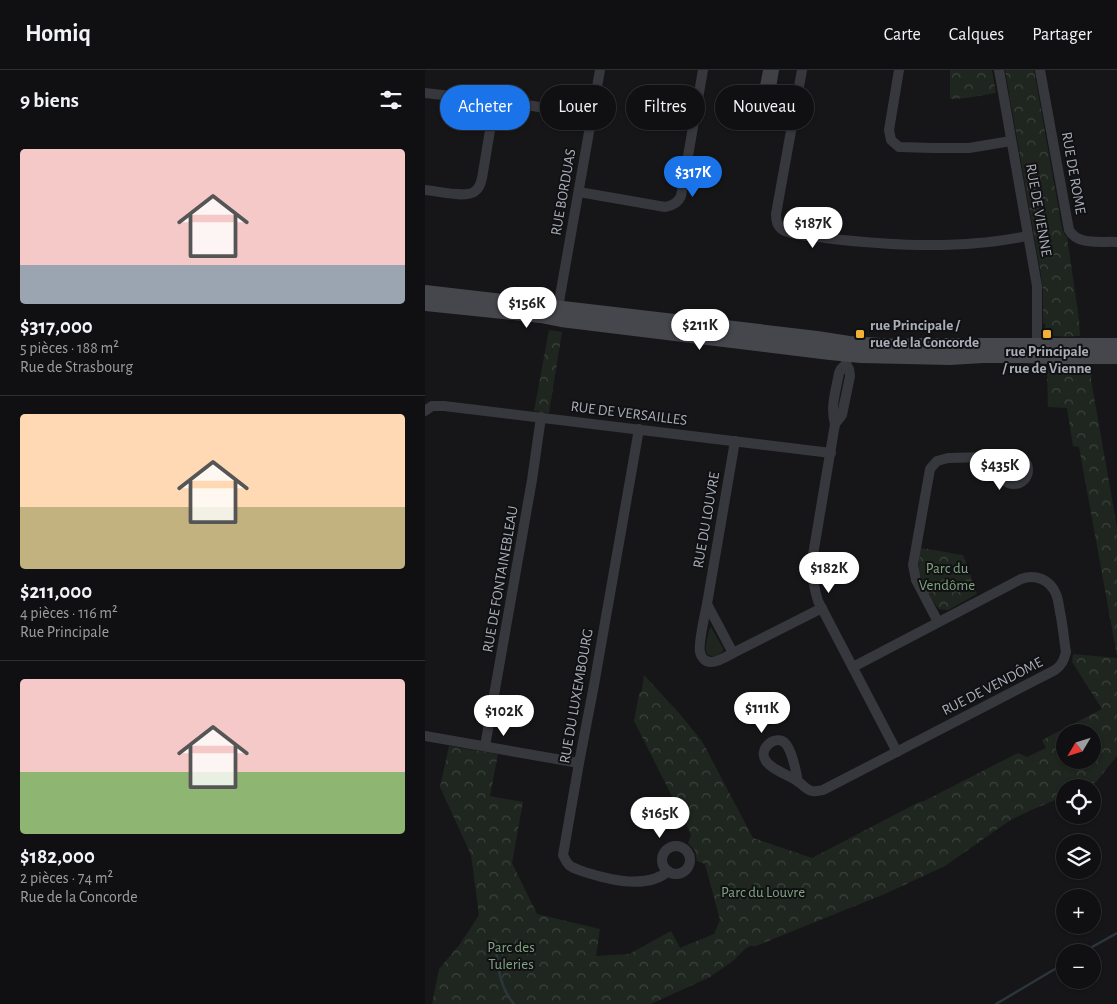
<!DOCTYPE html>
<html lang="fr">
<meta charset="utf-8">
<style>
:root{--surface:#101012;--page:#19191b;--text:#f1f3f6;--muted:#9c9d9f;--line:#303032;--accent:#1a73e8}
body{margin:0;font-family:"Alegreya Sans",sans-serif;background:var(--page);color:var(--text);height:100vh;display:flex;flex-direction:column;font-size:19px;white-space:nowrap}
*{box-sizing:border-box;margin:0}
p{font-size:16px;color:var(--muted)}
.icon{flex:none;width:28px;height:28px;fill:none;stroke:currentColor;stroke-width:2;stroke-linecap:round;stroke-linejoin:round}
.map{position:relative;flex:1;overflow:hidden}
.sheet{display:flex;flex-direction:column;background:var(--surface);width:425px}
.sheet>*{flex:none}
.hud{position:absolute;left:15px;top:15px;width:475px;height:45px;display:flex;gap:10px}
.needle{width:32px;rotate:232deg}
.fabs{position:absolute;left:631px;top:654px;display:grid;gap:10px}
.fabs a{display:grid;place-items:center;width:45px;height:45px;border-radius:50%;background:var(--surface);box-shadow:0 1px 4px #0004,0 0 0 1px var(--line);font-size:25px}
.price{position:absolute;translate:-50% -42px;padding:0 11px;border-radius:18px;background:#fff;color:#222;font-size:16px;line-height:32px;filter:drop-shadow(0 1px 2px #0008)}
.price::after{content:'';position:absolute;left:50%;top:30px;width:15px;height:11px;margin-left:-8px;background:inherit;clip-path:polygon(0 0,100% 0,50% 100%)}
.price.active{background:var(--accent);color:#fff}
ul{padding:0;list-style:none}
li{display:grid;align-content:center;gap:10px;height:265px;padding:0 20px}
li+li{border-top:1px solid var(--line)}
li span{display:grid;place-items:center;height:155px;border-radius:5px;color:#555}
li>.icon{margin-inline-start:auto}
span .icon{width:90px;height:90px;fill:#fffc;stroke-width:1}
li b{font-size:21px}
h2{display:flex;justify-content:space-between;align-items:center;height:60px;padding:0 20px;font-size:21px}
.chip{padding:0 18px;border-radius:22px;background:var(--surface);box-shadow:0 1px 4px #0004,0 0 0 1px var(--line);font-size:18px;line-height:45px}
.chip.active{background:var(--accent);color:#fff}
header{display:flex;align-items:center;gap:30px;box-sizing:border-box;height:70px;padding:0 25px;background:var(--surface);border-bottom:1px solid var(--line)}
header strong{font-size:24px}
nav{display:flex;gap:28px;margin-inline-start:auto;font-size:18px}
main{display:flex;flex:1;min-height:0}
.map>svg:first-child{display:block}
.green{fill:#1e261f}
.park{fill:url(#park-crowns);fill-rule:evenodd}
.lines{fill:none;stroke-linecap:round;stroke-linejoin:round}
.stream{stroke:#2c353c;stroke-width:2.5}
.building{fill:#404145}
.street{stroke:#37383d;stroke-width:10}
.secondary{stroke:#45474d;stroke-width:14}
.poi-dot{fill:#f2b134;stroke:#111113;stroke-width:2}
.labels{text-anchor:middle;stroke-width:4;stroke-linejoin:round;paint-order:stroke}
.street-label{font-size:15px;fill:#a8adb8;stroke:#111113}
.poi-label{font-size:15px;font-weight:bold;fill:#a8adb8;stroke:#111113;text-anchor:start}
.park-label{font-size:15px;fill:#7fa381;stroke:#111113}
</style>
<header>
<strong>Homiq</strong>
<nav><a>Carte</a><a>Calques</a><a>Partager</a></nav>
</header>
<main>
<section class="sheet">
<h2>9 biens<svg class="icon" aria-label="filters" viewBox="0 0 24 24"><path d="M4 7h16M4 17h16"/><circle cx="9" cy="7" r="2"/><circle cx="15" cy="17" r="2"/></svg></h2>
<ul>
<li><span style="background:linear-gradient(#f6c9c9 75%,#9aa5b1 0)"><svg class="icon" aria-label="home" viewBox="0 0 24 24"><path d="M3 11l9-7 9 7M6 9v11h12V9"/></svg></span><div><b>$317,000</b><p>5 pièces · 188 m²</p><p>Rue de Strasbourg</p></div></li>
<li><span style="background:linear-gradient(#ffd9b3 60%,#c2b280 0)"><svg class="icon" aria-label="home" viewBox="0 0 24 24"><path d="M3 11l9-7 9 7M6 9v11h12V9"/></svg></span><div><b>$211,000</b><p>4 pièces · 116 m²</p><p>Rue Principale</p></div></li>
<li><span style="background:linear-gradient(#f6c9c9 60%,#8fb573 0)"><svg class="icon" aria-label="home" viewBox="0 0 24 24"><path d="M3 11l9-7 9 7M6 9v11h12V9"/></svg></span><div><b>$182,000</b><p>2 pièces · 74 m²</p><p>Rue de la Concorde</p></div></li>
</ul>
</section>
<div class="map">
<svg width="692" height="934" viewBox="0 0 692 934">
<defs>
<pattern id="park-crowns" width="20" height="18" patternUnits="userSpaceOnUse" patternTransform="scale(1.25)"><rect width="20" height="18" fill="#1e261f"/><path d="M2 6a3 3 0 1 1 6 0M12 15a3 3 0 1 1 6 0" fill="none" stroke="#3c433d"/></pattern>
</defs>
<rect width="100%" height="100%" fill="#161618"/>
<path class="green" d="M286,557L298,578V581C296,583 292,587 287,586C276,586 283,567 284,560L285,558Z"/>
<g class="park">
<polygon points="525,0 567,0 571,23 542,28 525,29"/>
<path d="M580,0H609L637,158L639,164L642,167L654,249L655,266C648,266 626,269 622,262C620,260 620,257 620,254L618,253V220L616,205Z"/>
<polygon points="124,260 137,262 124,343 109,341"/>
<polygon points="622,299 667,299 666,310 692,457 692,586 654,377 648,376 642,338 623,337"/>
<path d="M496,478L538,485L552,524L523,540L514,539C507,531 495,509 494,499C493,492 495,485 496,478Z"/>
<path d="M648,584L692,588V686L671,712L657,717L640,718V726L604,741L584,751L520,796L462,823L331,876H325L321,878L309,890L285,907L226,934H7L14,899L35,874L54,845L46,785L15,717L24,676L73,684L65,726L98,732L87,793L112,844L175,859L171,886L204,884L246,861L255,878L289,864L295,850L280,794L272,791L270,781L263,773L266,765L264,760L209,651L214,624L217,620L219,605L253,642L277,671L328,768L387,788L494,732L499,731L593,683L602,687L621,678L617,670L677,639L647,592ZM668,662V690H640V662Z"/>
</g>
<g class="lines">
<g class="stream">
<path d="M70,873C73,895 74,917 89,934"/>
<polyline points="658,882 692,863"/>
<polyline points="571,934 640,893"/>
</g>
</g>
<polygon class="building" points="338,0 354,0 350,24 334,21"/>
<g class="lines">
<g class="street">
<path d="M377,0L351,144C351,151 352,156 358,160C368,166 388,166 400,168C450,174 502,178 553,173C570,172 586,169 603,166"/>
<polyline points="474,0 464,60 466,70 474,77 508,78 544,78 586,71"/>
<polyline points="574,0 612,216 612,281"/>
<path d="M615,0L644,160C653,176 676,171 692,172"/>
<polyline points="0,23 96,34 167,46"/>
<path d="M0,120C12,121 39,128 49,122C54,119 56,113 57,108L70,31"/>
<path d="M154,122L240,137C247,136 253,133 256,126L278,0"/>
<polyline points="132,243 175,0"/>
<path d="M421,294L416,299L414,303C411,320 405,337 410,354L388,485C386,502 388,515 393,531L472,682"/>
<polyline points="0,341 7,336 19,336 406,383"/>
<polyline points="410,354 417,345 425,306 424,299 421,294 422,289"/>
<path d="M214,359L169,615L154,693L138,785C140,789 141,792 144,795C149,799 157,801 163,803C185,810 224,819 243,801"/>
<polyline points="310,371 282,534 308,583 397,538"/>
<circle cx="589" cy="400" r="14"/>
<path d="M282,534C280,544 273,574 275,582C276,587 280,592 286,592C293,592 301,587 308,583"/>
<polyline points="513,552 491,510 488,495 505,399 512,391 523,388 563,387 578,392"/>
<polyline points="0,666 154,693"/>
<polyline points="60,676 107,410 116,347"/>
<path d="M373,712C371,701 368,683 361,674C351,663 332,679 341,691C346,699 363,705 371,710C383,718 382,724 398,720L630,600C637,595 639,590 641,582C639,570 638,558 636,547C634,539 634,531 631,524C625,509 610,504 596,509L428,597"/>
<circle cx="251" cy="790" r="14"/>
</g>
<g class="secondary">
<polyline points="0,222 258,252 392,268 424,273 472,276 495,275 692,275"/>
<polyline points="0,234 116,246 136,250 405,283 436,286 525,288 558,286 597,286 627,287 692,287"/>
</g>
</g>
<g class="poi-dot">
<rect x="430" y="259" width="10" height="10" rx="2.5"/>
<rect x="617" y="259" width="10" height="10" rx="2.5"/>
</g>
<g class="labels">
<g class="street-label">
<text transform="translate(649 103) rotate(80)" y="5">RUE DE ROME</text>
<text transform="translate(138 122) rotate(-80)" y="5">RUE BORDUAS</text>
<text transform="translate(614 140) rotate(80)" y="5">RUE DE VIENNE</text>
<text transform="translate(204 343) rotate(7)" y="5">RUE DE VERSAILLES</text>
<text transform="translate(281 450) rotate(-80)" y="5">RUE DU LOUVRE</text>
<text transform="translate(75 509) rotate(-80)" y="5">RUE DE FONTAINEBLEAU</text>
<text transform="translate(567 616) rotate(-27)" y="5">RUE DE VENDÔME</text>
<text transform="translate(151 626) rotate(-80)" y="5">RUE DU LUXEMBOURG</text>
</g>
<g class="poi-label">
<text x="445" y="260">rue Principale /<tspan x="445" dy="17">rue de la Concorde</tspan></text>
<text x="622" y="286" text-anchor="middle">rue Principale<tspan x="622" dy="17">/ rue de Vienne</tspan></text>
</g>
<g class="park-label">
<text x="522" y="503">Parc du<tspan x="522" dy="17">Vendôme</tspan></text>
<text x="338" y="827">Parc du Louvre</text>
<text x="86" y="882">Parc des<tspan x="86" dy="17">Tuleries</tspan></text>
</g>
</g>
</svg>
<div class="fabs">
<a><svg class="needle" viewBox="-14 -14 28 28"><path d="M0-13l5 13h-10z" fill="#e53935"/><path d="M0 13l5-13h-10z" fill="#9c9d9f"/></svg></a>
<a><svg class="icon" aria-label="locate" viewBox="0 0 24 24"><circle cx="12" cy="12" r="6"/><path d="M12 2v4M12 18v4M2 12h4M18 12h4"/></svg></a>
<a><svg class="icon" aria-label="layers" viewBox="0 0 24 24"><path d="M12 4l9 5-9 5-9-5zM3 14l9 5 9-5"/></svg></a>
<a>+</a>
<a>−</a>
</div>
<b class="price active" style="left:268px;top:128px">$317K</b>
<b class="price" style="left:388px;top:179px">$187K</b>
<b class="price" style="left:102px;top:259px">$156K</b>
<b class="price" style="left:275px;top:281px">$211K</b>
<b class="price" style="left:575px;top:421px">$435K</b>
<b class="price" style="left:404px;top:524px">$182K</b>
<b class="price" style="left:337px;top:664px">$111K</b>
<b class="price" style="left:79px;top:667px">$102K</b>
<b class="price" style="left:235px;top:769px">$165K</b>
<div class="hud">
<a class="chip active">Acheter</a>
<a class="chip">Louer</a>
<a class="chip">Filtres</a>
<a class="chip">Nouveau</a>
</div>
</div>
</main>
